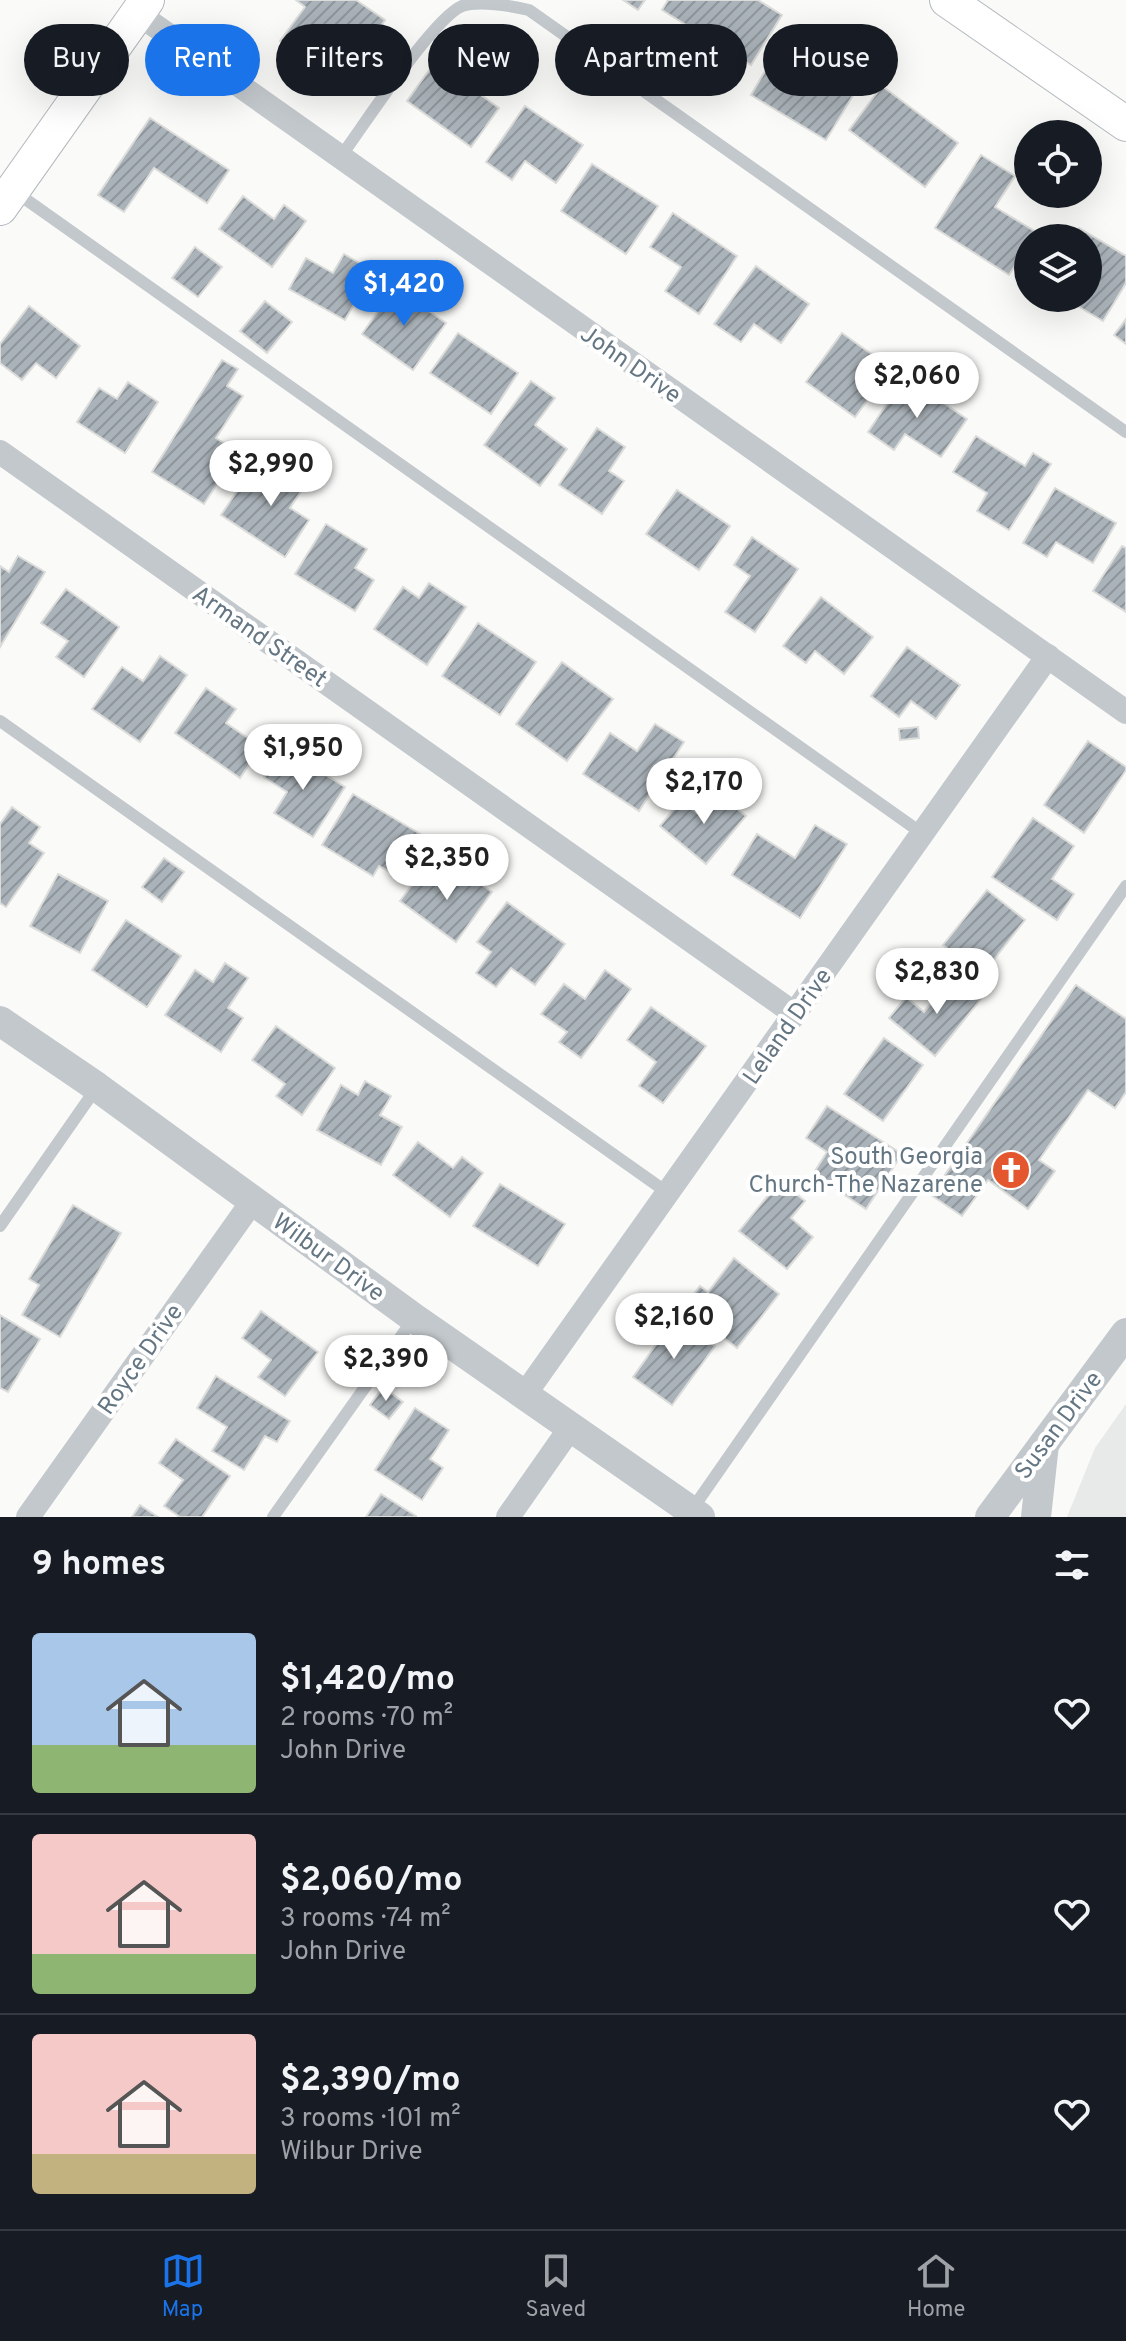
<!DOCTYPE html>
<meta charset="utf-8">
<style>
:root{--surface:#171b24;--page:#242831;--text:#f1f3f6;--muted:#9ea1a6;--line:#363941;--accent:#1a73e8}
body{margin:0;font-family:Overpass,sans-serif;background:var(--page);color:var(--text);height:100vh;display:flex;flex-direction:column;font-size:30px;white-space:nowrap}
*{box-sizing:border-box;margin:0}
p{font-size:26px;color:var(--muted)}
.icon{flex:none;width:44px;height:44px;fill:none;stroke:currentColor;stroke-width:2;stroke-linecap:round;stroke-linejoin:round}
.map{position:relative;height:1517px;overflow:hidden}
.drawer{display:flex;flex-direction:column;background:var(--surface);flex:1}
.drawer>*{flex:none}
.banner{position:absolute;left:24px;top:24px;width:1078px;height:72px;display:flex;gap:16px}
.tools{position:absolute;left:1014px;top:120px;display:grid;gap:16px}
.tools a{display:grid;place-items:center;width:88px;height:88px;border-radius:50%;background:var(--surface);box-shadow:0 8px 32px #0002;font-size:40px}
.price{position:absolute;translate:-50% -68px;padding:0 18px;border-radius:28px;background:#fff;color:#222;font-size:26px;line-height:52px;filter:drop-shadow(0 2px 4px #0008)}
.price::after{content:'';position:absolute;left:50%;top:48px;width:24px;height:18px;margin-left:-12px;background:inherit;clip-path:polygon(0 0,100% 0,50% 100%)}
.price.active{background:var(--accent);color:#fff}
ul{padding:0;list-style:none}
li{display:flex;align-items:center;gap:24px;height:200px;padding:0 32px}
li+li{border-top:2px solid var(--line)}
li span{display:grid;place-items:center;flex:none;width:224px;height:160px;border-radius:8px;color:#555}
li>.icon{margin-inline-start:auto}
span .icon{width:96px;height:96px;fill:#fffc;stroke-width:1}
li b{font-size:34px}
h2{display:flex;justify-content:space-between;align-items:center;height:96px;padding:0 32px;font-size:34px}
.chip{padding:0 28px;border-radius:36px;background:var(--surface);box-shadow:0 8px 32px #0002;font-size:28px;line-height:72px}
.chip.active{background:var(--accent);color:#fff}
.tab-bar{display:flex;justify-content:space-around;align-items:center;height:112px;border-top:2px solid var(--line);background:var(--surface);font-size:22px;color:var(--muted)}
.tab-bar a{display:grid;justify-items:center;gap:4px}
.tab-bar .active{color:var(--accent)}
.map>svg:first-child{display:block}
.built{fill:#e8e9e9}
.building{fill:url(#building-hatch);stroke:#dcdcda;stroke-width:2}
.lines{fill:none;stroke-linecap:round;stroke-linejoin:round}
.secondary-casing{stroke:#b3babf;stroke-width:36}
.service{stroke:#c3c8cc;stroke-width:12}
.minor{stroke:#c3c8cc;stroke-width:24}
.tertiary{stroke:#c3c8cc;stroke-width:30}
.secondary{stroke:#fff;stroke-width:34}
.labels{text-anchor:middle;stroke-width:8;stroke-linejoin:round;paint-order:stroke}
.street-label{font-size:24px;fill:#657683;stroke:#fff}
.poi-label{font-size:24px;fill:#657683;stroke:#fff;text-anchor:end}
</style>
<div class="map">
<svg width="1126" height="1517" viewBox="0 0 1126 1517">
<defs>
<pattern id="building-hatch" width="6" height="6" patternUnits="userSpaceOnUse" patternTransform="scale(2)"><rect width="6" height="6" fill="#aab3b9"/><path d="M-1 1l2-2M0 6l6-6M5 7l2-2" fill="none" stroke="#8e969c"/></pattern>
</defs>
<rect width="100%" height="100%" fill="#fafaf8"/>
<polygon class="built" points="1126,1404 1126,1517 1067,1517 1095,1448"/>
<g class="building">
<polygon points="296,0 356,0 385,20 354,63 339,52 324,72 280,41 305,7"/>
<polygon points="623,0 645,0 638,10"/>
<polygon points="668,0 758,0 782,15 751,65 662,10"/>
<polygon points="774,56 821,84 838,56 866,74 826,140 751,95"/>
<polygon points="435,62 499,108 471,147 407,101"/>
<polygon points="882,86 958,143 925,187 849,130"/>
<polygon points="525,106 583,145 556,183 525,161 512,180 486,162"/>
<polygon points="150,118 229,170 207,203 154,168 124,212 98,195"/>
<polygon points="981,155 1015,176 995,207 1036,232 1033,238 1028,238 1028,246 1009,275 935,228"/>
<polygon points="592,164 658,206 626,254 561,211"/>
<polygon points="243,196 274,219 284,205 306,221 272,267 219,229"/>
<polygon points="673,213 737,256 699,314 665,291 681,267 650,247"/>
<polygon points="1079,228 1126,256 1126,283 1103,321 1064,298 1088,298 1088,238 1073,238"/>
<polygon points="195,247 222,267 198,297 172,278"/>
<polygon points="344,254 373,271 345,320 289,289 306,258 333,273"/>
<polygon points="756,266 809,304 781,343 754,324 741,342 714,324"/>
<polygon points="395,287 446,323 413,370 362,334"/>
<polygon points="265,301 292,322 267,353 240,331"/>
<polygon points="29,306 80,346 56,378 36,363 22,380 0,363 0,344"/>
<polygon points="1126,319 1126,344 1114,335"/>
<polygon points="458,333 518,373 491,414 430,373"/>
<polygon points="842,333 891,368 855,417 806,382"/>
<polygon points="222,360 238,369 227,386 243,396 216,438 238,452 204,504 152,472"/>
<polygon points="905,377 967,419 941,457 905,434 894,450 868,432"/>
<polygon points="531,381 555,398 535,425 567,449 540,486 484,445"/>
<polygon points="128,382 158,402 125,453 77,422 99,388 117,399"/>
<polygon points="597,428 625,447 609,471 624,481 602,514 559,485"/>
<polygon points="976,436 1025,466 1033,453 1051,464 1009,530 977,511 987,493 953,472"/>
<polygon points="284,458 311,476 290,508 309,520 285,557 221,515 246,478 264,489"/>
<polygon points="1055,488 1116,523 1093,563 1056,542 1047,557 1023,543"/>
<polygon points="677,490 730,526 699,570 646,534"/>
<polygon points="326,524 367,549 355,568 374,580 355,611 295,574"/>
<polygon points="752,537 798,569 755,632 725,612 750,576 734,565"/>
<polygon points="1122,546 1126,548 1126,612 1093,591"/>
<polygon points="18,556 45,572 0,647 0,566 9,572"/>
<polygon points="429,583 466,607 427,665 374,629 403,587 419,598"/>
<polygon points="66,589 119,627 84,677 56,657 68,641 41,623"/>
<polygon points="821,597 873,637 844,674 815,651 806,663 783,646"/>
<polygon points="478,623 536,662 500,715 442,676"/>
<polygon points="907,647 960,685 936,719 911,701 899,717 871,696"/>
<polygon points="160,656 187,675 140,742 92,709 122,667 143,681"/>
<polygon points="562,662 613,699 567,761 516,724"/>
<polygon points="206,688 236,709 226,723 261,747 240,778 175,733"/>
<polygon points="655,724 684,742 639,811 583,774 610,733 637,751"/>
<polygon points="918,727 919,738 900,740 899,729"/>
<polygon points="1088,741 1126,767 1126,770 1084,833 1044,805"/>
<polygon points="283,748 345,787 313,837 274,813 287,792 264,777"/>
<polygon points="715,791 746,816 706,864 660,826 681,800 697,813"/>
<polygon points="353,794 422,835 398,876 379,866 373,876 322,845"/>
<polygon points="12,807 40,827 29,843 44,853 6,907 0,903 0,824"/>
<polygon points="1033,818 1074,846 1052,879 1074,894 1057,920 992,877"/>
<polygon points="815,825 847,844 800,918 732,875 757,834 795,858"/>
<polygon points="164,858 184,872 162,902 142,887"/>
<polygon points="461,869 492,892 456,942 400,901 423,870 447,887"/>
<polygon points="58,874 108,901 80,953 30,926"/>
<polygon points="987,890 1025,920 981,976 943,945"/>
<polygon points="507,902 565,944 535,985 511,968 496,987 476,973 491,952 477,942"/>
<polygon points="126,920 181,956 147,1007 92,970"/>
<polygon points="225,963 248,978 228,1008 243,1018 221,1052 165,1015 195,970 213,982"/>
<polygon points="605,970 631,989 581,1058 559,1042 567,1032 541,1014 564,984 585,999"/>
<polygon points="953,976 981,999 935,1056 889,1018 906,997 924,1012"/>
<polygon points="1076,985 1126,1019 1126,1092 1115,1108 1088,1090 1039,1160 1055,1171 1028,1209 988,1180 962,1216 931,1195"/>
<polygon points="651,1007 706,1046 663,1103 639,1086 656,1062 627,1040"/>
<polygon points="276,1026 335,1068 302,1115 276,1096 285,1084 252,1060"/>
<polygon points="884,1038 923,1065 883,1121 844,1094"/>
<polygon points="365,1081 391,1096 380,1115 402,1127 381,1165 317,1130 341,1085 358,1095"/>
<polygon points="827,1106 902,1154 866,1209 813,1174 827,1152 806,1138"/>
<polygon points="418,1142 453,1168 462,1157 483,1173 450,1217 393,1175"/>
<polygon points="780,1181 805,1201 791,1218 813,1237 787,1269 739,1231"/>
<polygon points="500,1184 565,1224 538,1266 473,1226"/>
<polygon points="73,1205 121,1233 60,1337 22,1315 39,1285 29,1279"/>
<polygon points="734,1258 779,1294 737,1348 684,1307 700,1286 708,1292"/>
<polygon points="261,1311 318,1352 285,1396 258,1377 271,1360 242,1338"/>
<polygon points="0,1315 40,1339 8,1392 0,1388"/>
<polygon points="675,1318 715,1346 672,1405 633,1377"/>
<polygon points="216,1376 290,1421 277,1442 265,1436 244,1470 212,1451 227,1427 197,1408"/>
<polygon points="383,1387 403,1402 389,1419 370,1405"/>
<polygon points="415,1408 449,1430 430,1459 443,1468 422,1500 375,1470"/>
<polygon points="176,1439 230,1476 202,1517 180,1517 164,1506 183,1480 159,1463"/>
<polygon points="381,1494 416,1516 416,1517 366,1517"/>
<polygon points="140,1505 158,1517 132,1517"/>
</g>
<g class="lines">
<g class="secondary-casing">
<g id="secondary">
<polyline points="947,0 1126,124"/>
<polyline points="0,208 147,0"/>
</g>
</g>
<g class="service">
<path d="M339,159C363,127 432,19 462,6C480,0 511,6 529,10L1126,432"/>
<polyline points="14,191 923,834"/>
<polyline points="0,721 668,1193"/>
<polyline points="0,1226 97,1087"/>
<polyline points="691,1511 1126,886"/>
<polyline points="273,1517 414,1318"/>
</g>
<g class="minor">
<polyline points="137,13 1126,712"/>
<polyline points="0,452 795,1014"/>
<polyline points="525,1394 1048,656"/>
<polyline points="28,1517 252,1202"/>
<polyline points="508,1517 571,1427"/>
</g>
<g class="tertiary">
<polyline points="0,1021 97,1087 414,1318 700,1517"/>
<polyline points="990,1517 1126,1333"/>
<polyline points="1036,1517 1044,1444"/>
</g>
<use href="#secondary" class="secondary"/>
</g>
<defs>
<g id="church-disc" transform="scale(2)"><circle r="9.5" fill="#e4572e" stroke="#fff"/><path d="M-1.2-6h2.4v3.5h3.3v2.4h-3.3V6h-2.4V-.1h-3.3v-2.4h3.3Z" fill="#fff"/></g>
</defs>
<g fill-rule="evenodd">
<use href="#church-disc" x="1011" y="1170"/>
</g>
<g class="labels">
<g class="street-label">
<text transform="translate(631 364) rotate(35)" y="8">John Drive</text>
<text transform="translate(260 636) rotate(35)" y="8">Armand Street</text>
<text transform="translate(787 1026) rotate(-55)" y="8">Leland Drive</text>
<text transform="translate(329 1257) rotate(36)" y="8">Wilbur Drive</text>
<text transform="translate(140 1359) rotate(-55)" y="8">Royce Drive</text>
<text transform="translate(1058 1425) rotate(-53)" y="8">Susan Drive</text>
</g>
<g class="poi-label">
<text x="983" y="1164">South Georgia<tspan x="983" dy="28">Church-The Nazarene</tspan></text>
</g>
</g>
</svg>
<div class="tools">
<a><svg class="icon" aria-label="locate" viewBox="0 0 24 24"><circle cx="12" cy="12" r="6"/><path d="M12 2v4M12 18v4M2 12h4M18 12h4"/></svg></a>
<a><svg class="icon" aria-label="layers" viewBox="0 0 24 24"><path d="M12 4l9 5-9 5-9-5zM3 14l9 5 9-5"/></svg></a>
</div>
<b class="price active" style="left:404px;top:328px">$1,420</b>
<b class="price" style="left:917px;top:420px">$2,060</b>
<b class="price" style="left:271px;top:508px">$2,990</b>
<b class="price" style="left:303px;top:792px">$1,950</b>
<b class="price" style="left:704px;top:826px">$2,170</b>
<b class="price" style="left:447px;top:902px">$2,350</b>
<b class="price" style="left:937px;top:1016px">$2,830</b>
<b class="price" style="left:674px;top:1361px">$2,160</b>
<b class="price" style="left:386px;top:1403px">$2,390</b>
<div class="banner">
<a class="chip">Buy</a>
<a class="chip active">Rent</a>
<a class="chip">Filters</a>
<a class="chip">New</a>
<a class="chip">Apartment</a>
<a class="chip">House</a>
</div>
</div>
<section class="drawer">
<h2>9 homes<svg class="icon" aria-label="filters" viewBox="0 0 24 24"><path d="M4 7h16M4 17h16"/><circle cx="9" cy="7" r="2"/><circle cx="15" cy="17" r="2"/></svg></h2>
<ul>
<li><span style="background:linear-gradient(#a9c7e8 70%,#8fb573 0)"><svg class="icon" aria-label="home" viewBox="0 0 24 24"><path d="M3 11l9-7 9 7M6 9v11h12V9"/></svg></span><div><b>$1,420/mo</b><p>2 rooms · 70 m²</p><p>John Drive</p></div><svg class="icon" aria-label="heart" viewBox="0 0 24 24"><path d="M12 20l-8-8c-3-5 5-10 8-4 3-6 11-1 8 4z"/></svg></li>
<li><span style="background:linear-gradient(#f6c9c9 75%,#8fb573 0)"><svg class="icon" aria-label="home" viewBox="0 0 24 24"><path d="M3 11l9-7 9 7M6 9v11h12V9"/></svg></span><div><b>$2,060/mo</b><p>3 rooms · 74 m²</p><p>John Drive</p></div><svg class="icon" aria-label="heart" viewBox="0 0 24 24"><path d="M12 20l-8-8c-3-5 5-10 8-4 3-6 11-1 8 4z"/></svg></li>
<li><span style="background:linear-gradient(#f6c9c9 75%,#c2b280 0)"><svg class="icon" aria-label="home" viewBox="0 0 24 24"><path d="M3 11l9-7 9 7M6 9v11h12V9"/></svg></span><div><b>$2,390/mo</b><p>3 rooms · 101 m²</p><p>Wilbur Drive</p></div><svg class="icon" aria-label="heart" viewBox="0 0 24 24"><path d="M12 20l-8-8c-3-5 5-10 8-4 3-6 11-1 8 4z"/></svg></li>
</ul>
</section>
<nav class="tab-bar">
<a class="active"><svg class="icon" aria-label="map" viewBox="0 0 24 24"><path d="M3 6l6-2 6 2 6-2v14l-6 2-6-2-6 2zM9 4v14M15 6v14"/></svg>Map</a>
<a><svg class="icon" aria-label="saved" viewBox="0 0 24 24"><path d="M7 4h10v16l-5-4-5 4z"/></svg>Saved</a>
<a><svg class="icon" aria-label="home" viewBox="0 0 24 24"><path d="M3 11l9-7 9 7M6 9v11h12V9"/></svg>Home</a>
</nav>
